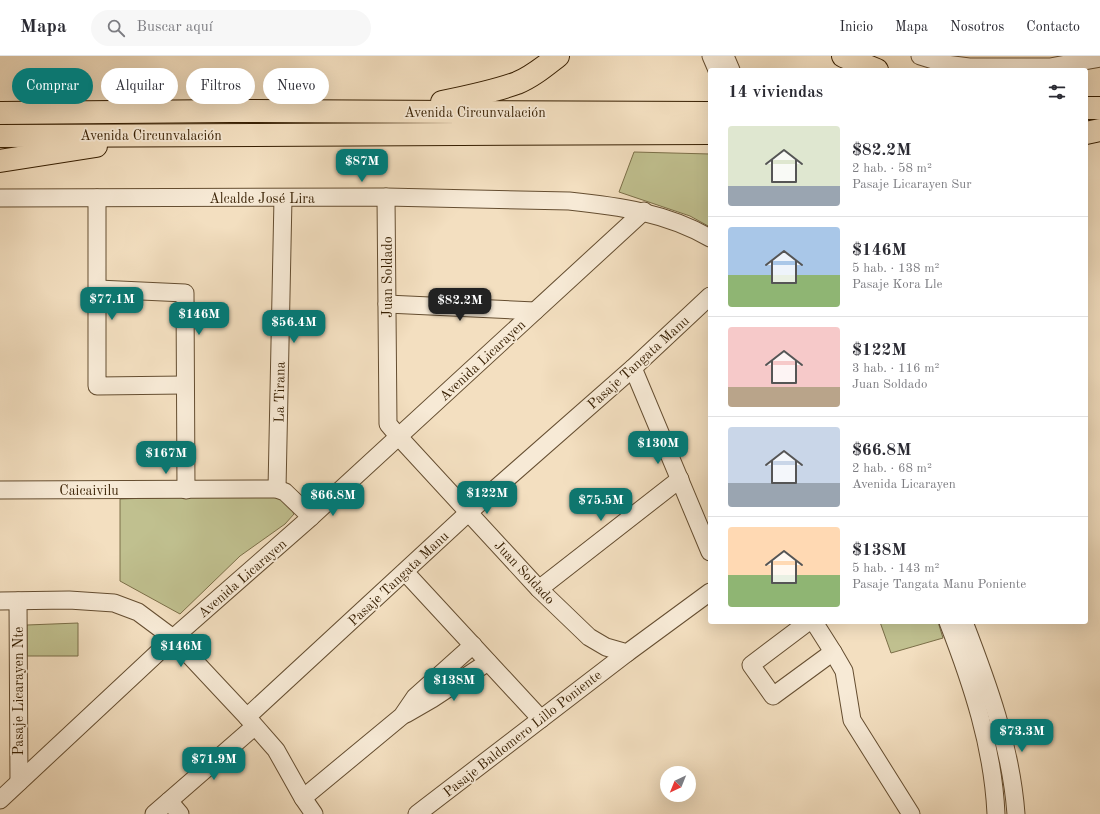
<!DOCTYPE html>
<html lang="es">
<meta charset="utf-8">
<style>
:root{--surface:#fff;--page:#f7f7f7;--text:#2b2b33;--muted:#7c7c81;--line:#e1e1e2;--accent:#0f766e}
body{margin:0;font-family:"Old Standard TT",serif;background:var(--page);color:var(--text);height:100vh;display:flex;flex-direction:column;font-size:15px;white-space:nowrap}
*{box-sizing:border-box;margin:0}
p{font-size:13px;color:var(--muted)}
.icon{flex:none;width:22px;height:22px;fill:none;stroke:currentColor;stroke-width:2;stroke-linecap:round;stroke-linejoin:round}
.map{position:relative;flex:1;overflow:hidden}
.sheet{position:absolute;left:708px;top:12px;width:380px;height:556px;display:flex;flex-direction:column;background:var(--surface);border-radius:4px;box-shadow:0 4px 16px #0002}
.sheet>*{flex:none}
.banner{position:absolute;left:12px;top:12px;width:380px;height:36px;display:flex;gap:8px}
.needle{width:26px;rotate:223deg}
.controls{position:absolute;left:660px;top:710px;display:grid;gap:8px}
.controls a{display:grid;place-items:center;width:36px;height:36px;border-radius:50%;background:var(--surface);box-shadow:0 4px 16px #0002;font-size:20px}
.price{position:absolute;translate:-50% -34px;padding:0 9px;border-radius:8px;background:var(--accent);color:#fff;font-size:13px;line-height:26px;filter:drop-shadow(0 1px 2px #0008)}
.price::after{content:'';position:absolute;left:50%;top:24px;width:12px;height:9px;margin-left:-6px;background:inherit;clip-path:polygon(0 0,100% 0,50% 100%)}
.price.current{background:#222;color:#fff}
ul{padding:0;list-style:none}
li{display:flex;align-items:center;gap:12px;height:100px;padding:0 20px}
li+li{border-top:1px solid var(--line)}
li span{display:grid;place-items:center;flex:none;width:112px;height:80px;border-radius:4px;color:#555}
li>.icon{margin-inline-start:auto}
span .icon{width:48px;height:48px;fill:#fffc;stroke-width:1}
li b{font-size:17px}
h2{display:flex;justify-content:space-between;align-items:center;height:48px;padding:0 20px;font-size:17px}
.chip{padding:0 14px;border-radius:18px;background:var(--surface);box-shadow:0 4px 16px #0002;font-size:14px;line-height:36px}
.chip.current{background:var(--accent);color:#fff}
header{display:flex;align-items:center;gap:24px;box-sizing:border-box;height:56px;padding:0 20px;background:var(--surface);border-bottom:1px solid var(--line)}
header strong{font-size:19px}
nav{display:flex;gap:22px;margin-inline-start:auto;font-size:14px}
.search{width:280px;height:36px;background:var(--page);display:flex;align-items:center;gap:10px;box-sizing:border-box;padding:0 14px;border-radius:22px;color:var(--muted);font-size:15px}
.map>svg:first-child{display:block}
.green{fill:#c0c08f;stroke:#7b6f48}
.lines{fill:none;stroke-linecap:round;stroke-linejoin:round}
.minor-casing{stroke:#654e31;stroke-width:19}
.highway-casing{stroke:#361e01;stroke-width:24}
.minor{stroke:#f7ead6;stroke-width:17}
.highway{stroke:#f3dfc0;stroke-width:22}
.labels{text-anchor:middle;stroke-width:3.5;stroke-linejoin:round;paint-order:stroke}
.street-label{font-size:14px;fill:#361e01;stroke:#f7ead6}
</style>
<header>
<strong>Mapa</strong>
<div class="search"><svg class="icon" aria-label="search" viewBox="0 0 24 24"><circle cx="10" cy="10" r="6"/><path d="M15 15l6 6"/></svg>Buscar aquí</div>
<nav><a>Inicio</a><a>Mapa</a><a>Nosotros</a><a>Contacto</a></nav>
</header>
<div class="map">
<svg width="1100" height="758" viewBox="0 0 1100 758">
<rect width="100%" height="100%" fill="#f3dfc0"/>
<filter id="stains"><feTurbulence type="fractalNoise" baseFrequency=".005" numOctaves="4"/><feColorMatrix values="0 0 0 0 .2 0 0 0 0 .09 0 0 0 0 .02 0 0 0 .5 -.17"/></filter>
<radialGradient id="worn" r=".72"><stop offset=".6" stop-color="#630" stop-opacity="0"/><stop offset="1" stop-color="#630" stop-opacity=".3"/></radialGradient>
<g class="green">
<polygon points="634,96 710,98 710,171 690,160 619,136"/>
<polygon points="278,438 289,449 294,458 285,468 240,500 180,558 120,525 120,443"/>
<polygon points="880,566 938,566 943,582 891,597"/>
<polygon points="78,567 78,600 27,600 27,569"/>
</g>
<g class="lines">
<g class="minor-casing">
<g id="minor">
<polyline points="711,0 717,14"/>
<polyline points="725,0 731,14"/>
<polyline points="920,0 946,8 969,11 1050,11 1100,2"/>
<polyline points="386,141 388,368 399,381 539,533 589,581 606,591 627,597 710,536"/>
<path d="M0,142L386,141L569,145C618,150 667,157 710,182"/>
<polyline points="97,142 97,330 185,329"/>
<polyline points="98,233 185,237 186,434"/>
<polyline points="387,248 535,255"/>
<polyline points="633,312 710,496"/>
<polyline points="277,433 283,142"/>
<polyline points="0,434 277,433 285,436 311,461"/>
<polyline points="405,516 541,663"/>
<polyline points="539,533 680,423"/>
<polyline points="0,545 69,544 114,547 138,556 173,582 247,661 276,694 303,742 314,758"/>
<polyline points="18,545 19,726"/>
<polyline points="808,566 751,609 773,640 833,596"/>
<polyline points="814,566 833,596 844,615 852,664 911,758"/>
<path d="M948,566C972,628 993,691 996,758"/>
<path d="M964,566C988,628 1011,691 1016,758"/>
<polyline points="406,658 432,643 488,606"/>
<polyline points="247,661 469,456 633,312 710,240"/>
<polyline points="303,742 402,660 415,641 473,589"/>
<polyline points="0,744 180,576 311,461 644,155"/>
<polyline points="169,745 180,758"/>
<polyline points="154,758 254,671"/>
<polyline points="417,758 627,597"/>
</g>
</g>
<g class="highway-casing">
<g id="highway">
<polyline points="843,0 877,14"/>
<path d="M442,46C467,41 492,36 517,27C532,21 545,10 558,0"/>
<polyline points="1086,52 1100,52"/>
<polyline points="0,57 230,55 710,57"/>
<polyline points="1086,77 1100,74"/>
<polyline points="0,80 710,77"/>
<polyline points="0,105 96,90"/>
</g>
</g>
<use href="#minor" class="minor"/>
<use href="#highway" class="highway"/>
</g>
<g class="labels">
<g class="street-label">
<text x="475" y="61">Avenida Circunvalación</text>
<text x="151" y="84">Avenida Circunvalación</text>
<text x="262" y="147">Alcalde José Lira</text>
<text transform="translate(387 221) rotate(-90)" y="5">Juan Soldado</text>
<text transform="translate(482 304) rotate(-43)" y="5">Avenida Licarayen</text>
<text transform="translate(638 306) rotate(-42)" y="5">Pasaje Tangata Manu</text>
<text transform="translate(279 336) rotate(-89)" y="5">La Tirana</text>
<text x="89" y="439">Caicaivilu</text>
<text transform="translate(525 516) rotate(47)" y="5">Juan Soldado</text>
<text transform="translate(242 522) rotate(-41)" y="5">Avenida Licarayen</text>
<text transform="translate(398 522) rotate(-43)" y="5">Pasaje Tangata Manu</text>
<text transform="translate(18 635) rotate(-90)" y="5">Pasaje Licarayen Nte</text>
<text transform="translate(522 677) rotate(-38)" y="5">Pasaje Baldomero Lillo Poniente</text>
</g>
</g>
<rect width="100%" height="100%" filter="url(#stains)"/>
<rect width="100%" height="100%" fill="url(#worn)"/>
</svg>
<div class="controls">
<a><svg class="needle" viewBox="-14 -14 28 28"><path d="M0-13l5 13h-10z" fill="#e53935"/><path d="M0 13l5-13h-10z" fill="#7c7c81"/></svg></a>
</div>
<b class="price" style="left:362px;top:127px">$87M</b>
<b class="price" style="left:112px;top:265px">$77.1M</b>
<b class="price current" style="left:460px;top:266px">$82.2M</b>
<b class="price" style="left:199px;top:280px">$146M</b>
<b class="price" style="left:294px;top:288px">$56.4M</b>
<b class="price" style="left:658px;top:409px">$130M</b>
<b class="price" style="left:166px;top:419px">$167M</b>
<b class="price" style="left:487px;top:459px">$122M</b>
<b class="price" style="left:333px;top:461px">$66.8M</b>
<b class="price" style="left:601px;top:466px">$75.5M</b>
<b class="price" style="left:181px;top:612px">$146M</b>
<b class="price" style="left:454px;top:646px">$138M</b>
<b class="price" style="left:1022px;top:697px">$73.3M</b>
<b class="price" style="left:214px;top:725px">$71.9M</b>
<div class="banner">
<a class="chip current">Comprar</a>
<a class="chip">Alquilar</a>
<a class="chip">Filtros</a>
<a class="chip">Nuevo</a>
</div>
<section class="sheet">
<h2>14 viviendas<svg class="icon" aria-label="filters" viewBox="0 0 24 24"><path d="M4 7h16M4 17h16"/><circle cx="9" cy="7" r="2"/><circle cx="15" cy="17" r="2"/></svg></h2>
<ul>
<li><span style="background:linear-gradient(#dfe7d0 75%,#9aa5b1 0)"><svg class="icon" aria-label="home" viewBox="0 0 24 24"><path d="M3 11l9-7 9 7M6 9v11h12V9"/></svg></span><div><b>$82.2M</b><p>2 hab. · 58 m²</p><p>Pasaje Licarayen Sur</p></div></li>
<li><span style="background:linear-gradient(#a9c7e8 60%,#8fb573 0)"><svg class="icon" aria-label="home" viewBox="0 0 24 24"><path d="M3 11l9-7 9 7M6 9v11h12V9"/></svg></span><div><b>$146M</b><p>5 hab. · 138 m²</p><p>Pasaje Kora Lle</p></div></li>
<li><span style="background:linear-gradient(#f6c9c9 75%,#b9a48a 0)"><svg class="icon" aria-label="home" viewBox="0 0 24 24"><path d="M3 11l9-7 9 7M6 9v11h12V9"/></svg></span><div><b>$122M</b><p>3 hab. · 116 m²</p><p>Juan Soldado</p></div></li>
<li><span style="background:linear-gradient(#c9d6e8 70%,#9aa5b1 0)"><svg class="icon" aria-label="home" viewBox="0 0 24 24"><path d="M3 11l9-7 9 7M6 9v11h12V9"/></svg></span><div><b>$66.8M</b><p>2 hab. · 68 m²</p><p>Avenida Licarayen</p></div></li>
<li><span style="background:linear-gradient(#ffd9b3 60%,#8fb573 0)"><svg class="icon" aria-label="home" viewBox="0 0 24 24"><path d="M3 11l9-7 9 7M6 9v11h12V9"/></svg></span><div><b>$138M</b><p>5 hab. · 143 m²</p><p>Pasaje Tangata Manu Poniente</p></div></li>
</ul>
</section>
</div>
